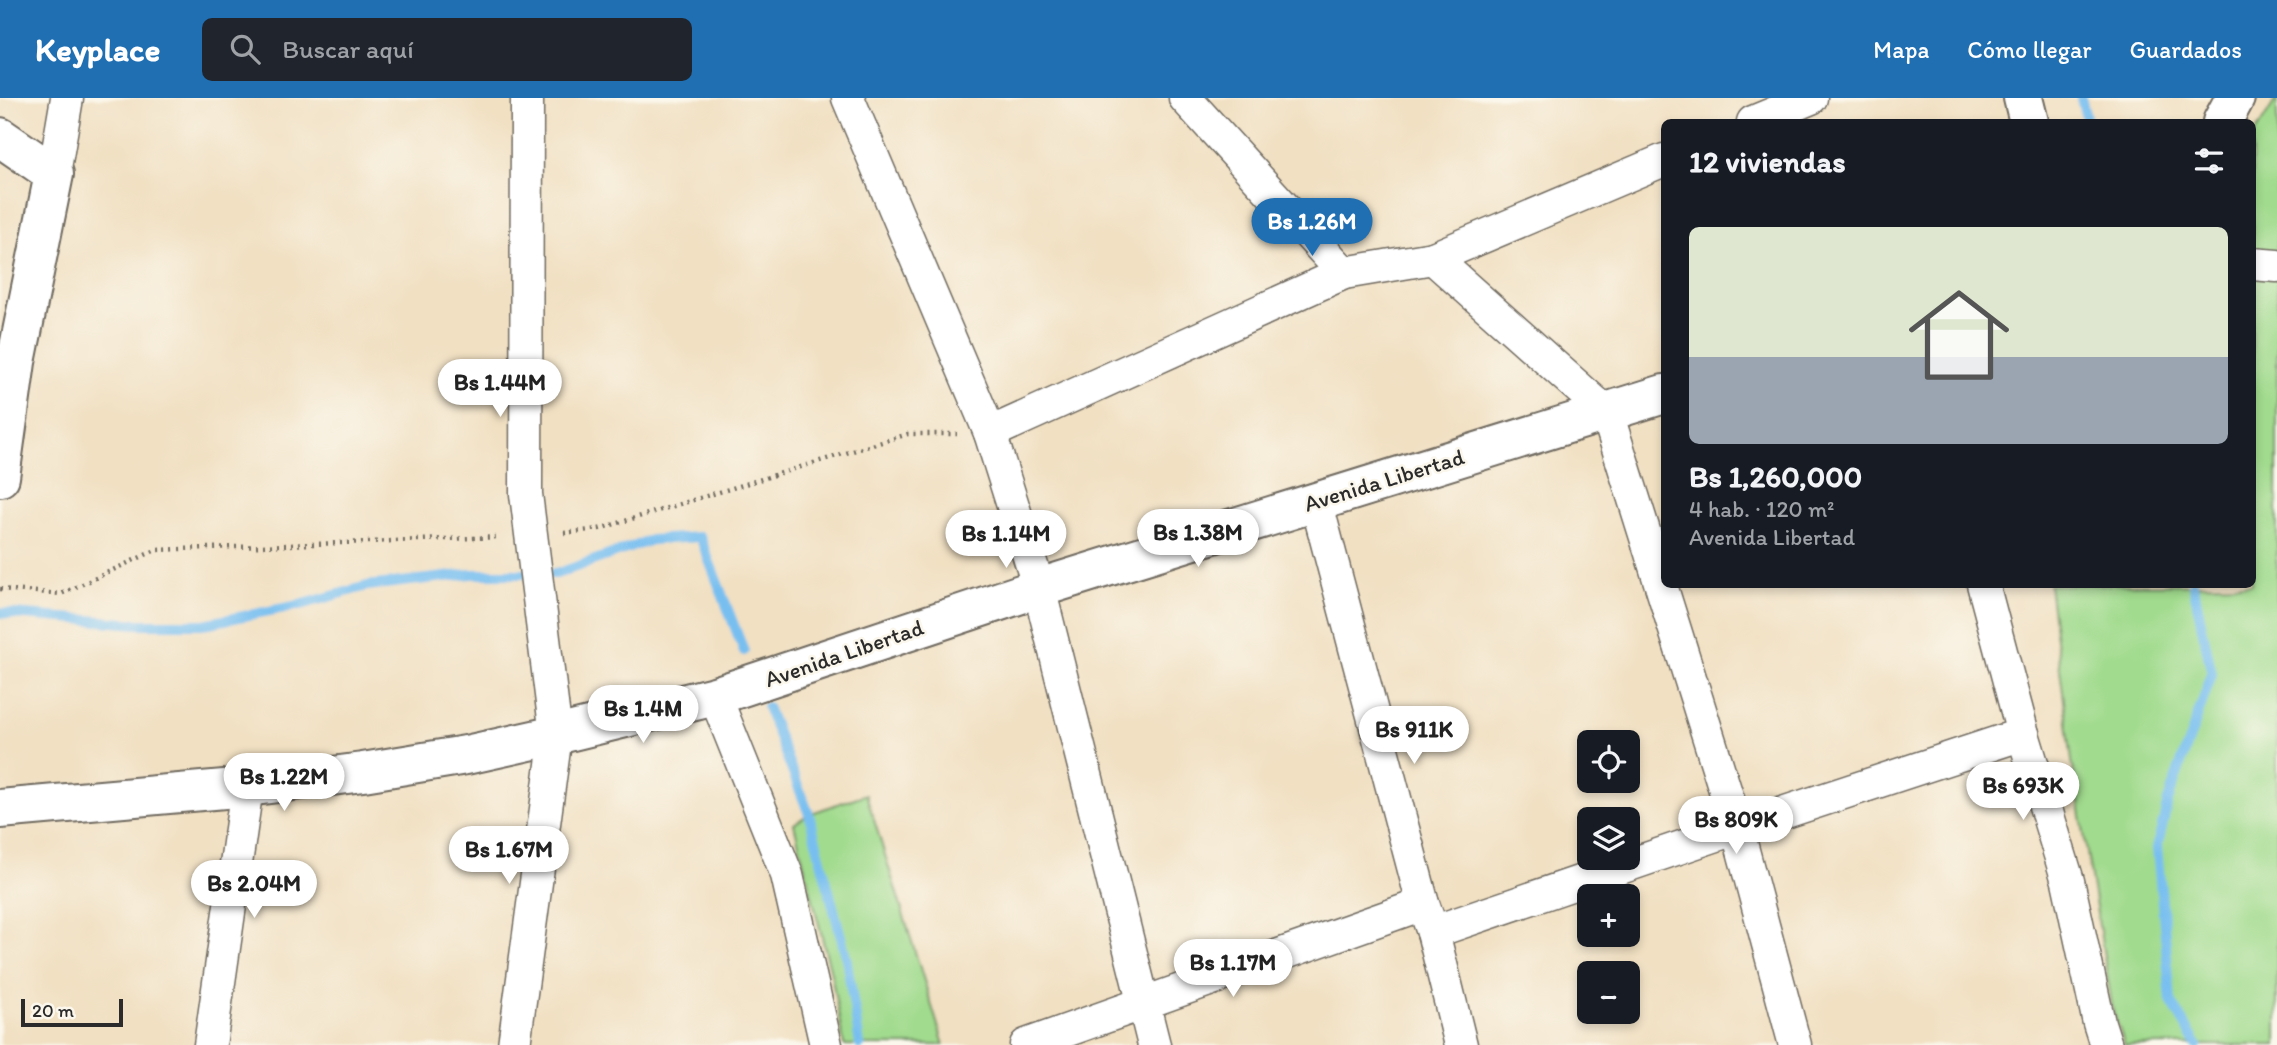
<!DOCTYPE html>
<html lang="es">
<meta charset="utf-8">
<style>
:root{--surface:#171b24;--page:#20242c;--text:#f1f3f6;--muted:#9ea1a6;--line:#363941;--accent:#1f6fb2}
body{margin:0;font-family:Itim,sans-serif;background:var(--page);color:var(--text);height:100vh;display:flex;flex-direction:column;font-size:26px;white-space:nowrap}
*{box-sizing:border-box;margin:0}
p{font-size:23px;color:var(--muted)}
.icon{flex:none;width:38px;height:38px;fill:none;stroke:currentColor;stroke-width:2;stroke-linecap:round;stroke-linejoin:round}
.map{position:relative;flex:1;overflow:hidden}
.side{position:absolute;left:1661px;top:21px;width:595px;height:469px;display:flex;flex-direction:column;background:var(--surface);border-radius:10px;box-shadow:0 4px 10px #0003}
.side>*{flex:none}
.controls{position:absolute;left:1577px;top:632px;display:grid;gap:14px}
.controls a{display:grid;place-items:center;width:63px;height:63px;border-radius:10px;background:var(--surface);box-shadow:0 4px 10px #0003;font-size:35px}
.scale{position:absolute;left:21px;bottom:18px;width:102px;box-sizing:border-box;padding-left:7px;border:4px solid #2b2b2b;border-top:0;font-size:19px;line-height:24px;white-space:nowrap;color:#2b2b2b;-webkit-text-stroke:5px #fbf7ec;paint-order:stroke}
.price{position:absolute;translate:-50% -60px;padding:0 16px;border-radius:24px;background:#fff;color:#222;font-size:23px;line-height:46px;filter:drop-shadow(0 2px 4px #0008)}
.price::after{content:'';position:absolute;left:50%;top:42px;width:21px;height:16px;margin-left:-10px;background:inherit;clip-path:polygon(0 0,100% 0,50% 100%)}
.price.current{background:var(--accent);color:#fff}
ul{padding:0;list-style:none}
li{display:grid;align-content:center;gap:14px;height:371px;padding:0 28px}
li+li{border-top:2px solid var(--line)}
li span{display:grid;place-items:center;height:217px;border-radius:10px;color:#555}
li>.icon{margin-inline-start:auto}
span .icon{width:126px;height:126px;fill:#fffc;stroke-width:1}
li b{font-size:30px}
h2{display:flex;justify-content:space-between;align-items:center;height:84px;padding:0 28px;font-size:30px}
header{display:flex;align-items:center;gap:42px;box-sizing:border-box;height:98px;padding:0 35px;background:var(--accent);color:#fff}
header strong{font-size:33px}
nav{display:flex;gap:38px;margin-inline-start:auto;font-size:24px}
.search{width:490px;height:63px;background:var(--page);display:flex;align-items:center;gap:18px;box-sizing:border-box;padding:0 24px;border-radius:10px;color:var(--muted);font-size:26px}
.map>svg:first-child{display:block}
.green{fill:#a1db8e;stroke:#66835c;stroke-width:2}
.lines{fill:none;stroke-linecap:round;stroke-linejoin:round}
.stream{stroke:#78bff0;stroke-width:10}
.street-casing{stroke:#706a60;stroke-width:35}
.secondary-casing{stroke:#706a60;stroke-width:42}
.path{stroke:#706a60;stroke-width:4.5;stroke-dasharray:2 5;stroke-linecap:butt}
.street{stroke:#fff;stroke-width:32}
.secondary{stroke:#fff;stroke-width:38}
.labels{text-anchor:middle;stroke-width:5;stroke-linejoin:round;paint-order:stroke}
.street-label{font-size:23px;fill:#2b2b2b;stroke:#fbf7ec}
</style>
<header>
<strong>Keyplace</strong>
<div class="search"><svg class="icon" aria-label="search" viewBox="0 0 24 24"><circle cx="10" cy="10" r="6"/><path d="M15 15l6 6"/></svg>Buscar aquí</div>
<nav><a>Mapa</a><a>Cómo llegar</a><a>Guardados</a></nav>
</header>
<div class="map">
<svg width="2277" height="947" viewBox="0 0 2277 947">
<rect width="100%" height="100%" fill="#fbf7ec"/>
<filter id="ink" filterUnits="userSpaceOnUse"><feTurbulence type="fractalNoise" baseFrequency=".0143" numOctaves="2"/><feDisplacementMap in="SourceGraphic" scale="14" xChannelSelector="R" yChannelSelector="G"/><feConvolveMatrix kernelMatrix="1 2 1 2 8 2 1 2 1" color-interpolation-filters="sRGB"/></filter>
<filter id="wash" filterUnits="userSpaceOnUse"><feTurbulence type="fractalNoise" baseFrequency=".00686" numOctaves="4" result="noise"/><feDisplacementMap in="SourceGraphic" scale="28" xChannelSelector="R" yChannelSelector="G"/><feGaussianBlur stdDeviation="1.57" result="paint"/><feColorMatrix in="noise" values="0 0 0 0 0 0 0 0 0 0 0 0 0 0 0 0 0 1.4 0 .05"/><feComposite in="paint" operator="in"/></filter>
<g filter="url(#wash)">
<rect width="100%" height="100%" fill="#f1e0c2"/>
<g class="green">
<polygon points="2277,0 2277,947 2125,947 2113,913 2072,663 2049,487 2252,486 2252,40"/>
<polygon points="866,696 944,947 844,947 831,875 794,726 809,716"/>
</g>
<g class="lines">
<g class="stream">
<polyline points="2081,0 2087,24"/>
<polyline points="2193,486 2212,576 2168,703 2157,750 2171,903 2197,947"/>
<polyline points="0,515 138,526 204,526 304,506 367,488 471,476 556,476 651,442 700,439 744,553"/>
<polyline points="767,609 809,716 846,858 860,947"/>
</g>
</g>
</g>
<g filter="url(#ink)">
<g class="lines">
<g class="street-casing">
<g id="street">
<polyline points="848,0 990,335 1039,490 1154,947"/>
<polyline points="1185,0 1344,175"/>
<polyline points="1753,24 1811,0"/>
<polyline points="54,76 67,0"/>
<polyline points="1433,160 1607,315 1737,730 1795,947"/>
<polyline points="2252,166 2277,168"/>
<polyline points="990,335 1344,175 1433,160 1664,62"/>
<polyline points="1316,403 1423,806 1433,834 1461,947"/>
<polyline points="1983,486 2023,636 2068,783 2099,925 2106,947"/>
<polyline points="715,598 787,777 826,947"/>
<polyline points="1433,834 1737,730 2023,636"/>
<polyline points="210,947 247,689"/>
<polyline points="514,947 556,637 526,396 527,0"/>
<polyline points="1026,947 1423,806"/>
</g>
</g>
<g class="secondary-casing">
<g id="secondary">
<polyline points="2023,0 2029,24"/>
<polyline points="2222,24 2235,0"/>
<polyline points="0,39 54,76 16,264 0,379"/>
<polyline points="0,711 247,689 363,674 466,657 556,637 715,598 1039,490 1664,296"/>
</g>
</g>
<g class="path">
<polyline points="564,435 599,431 908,336 957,336"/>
<polyline points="0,491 61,496 156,452 499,439"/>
</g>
<use href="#street" class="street"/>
<use href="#secondary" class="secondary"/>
</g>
</g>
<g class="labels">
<g class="street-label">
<text transform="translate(1384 382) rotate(-17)" y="8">Avenida Libertad</text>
<text transform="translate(844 555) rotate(-19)" y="8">Avenida Libertad</text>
</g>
</g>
</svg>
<div class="controls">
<a><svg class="icon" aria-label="locate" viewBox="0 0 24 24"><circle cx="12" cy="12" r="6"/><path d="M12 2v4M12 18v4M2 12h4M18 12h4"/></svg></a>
<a><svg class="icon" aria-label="layers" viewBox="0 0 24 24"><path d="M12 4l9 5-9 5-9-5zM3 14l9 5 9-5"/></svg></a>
<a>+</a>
<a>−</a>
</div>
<div class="scale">20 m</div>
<b class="price current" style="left:1312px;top:160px">Bs 1.26M</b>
<b class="price" style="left:500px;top:321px">Bs 1.44M</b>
<b class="price" style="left:1198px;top:471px">Bs 1.38M</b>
<b class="price" style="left:1006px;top:472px">Bs 1.14M</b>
<b class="price" style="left:643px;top:647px">Bs 1.4M</b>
<b class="price" style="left:1414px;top:668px">Bs 911K</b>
<b class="price" style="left:284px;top:715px">Bs 1.22M</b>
<b class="price" style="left:2023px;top:724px">Bs 693K</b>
<b class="price" style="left:1736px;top:758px">Bs 809K</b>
<b class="price" style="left:509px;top:788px">Bs 1.67M</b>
<b class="price" style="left:254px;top:822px">Bs 2.04M</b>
<b class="price" style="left:1233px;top:901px">Bs 1.17M</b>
<section class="side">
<h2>12 viviendas<svg class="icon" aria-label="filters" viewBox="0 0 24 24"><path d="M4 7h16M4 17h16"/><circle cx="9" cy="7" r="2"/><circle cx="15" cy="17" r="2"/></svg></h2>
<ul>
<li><span style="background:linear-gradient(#dfe7d0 60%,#9aa5b1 0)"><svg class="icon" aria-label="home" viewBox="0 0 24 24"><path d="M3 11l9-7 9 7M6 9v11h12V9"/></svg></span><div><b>Bs 1,260,000</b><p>4 hab. · 120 m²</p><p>Avenida Libertad</p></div></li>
</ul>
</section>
</div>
